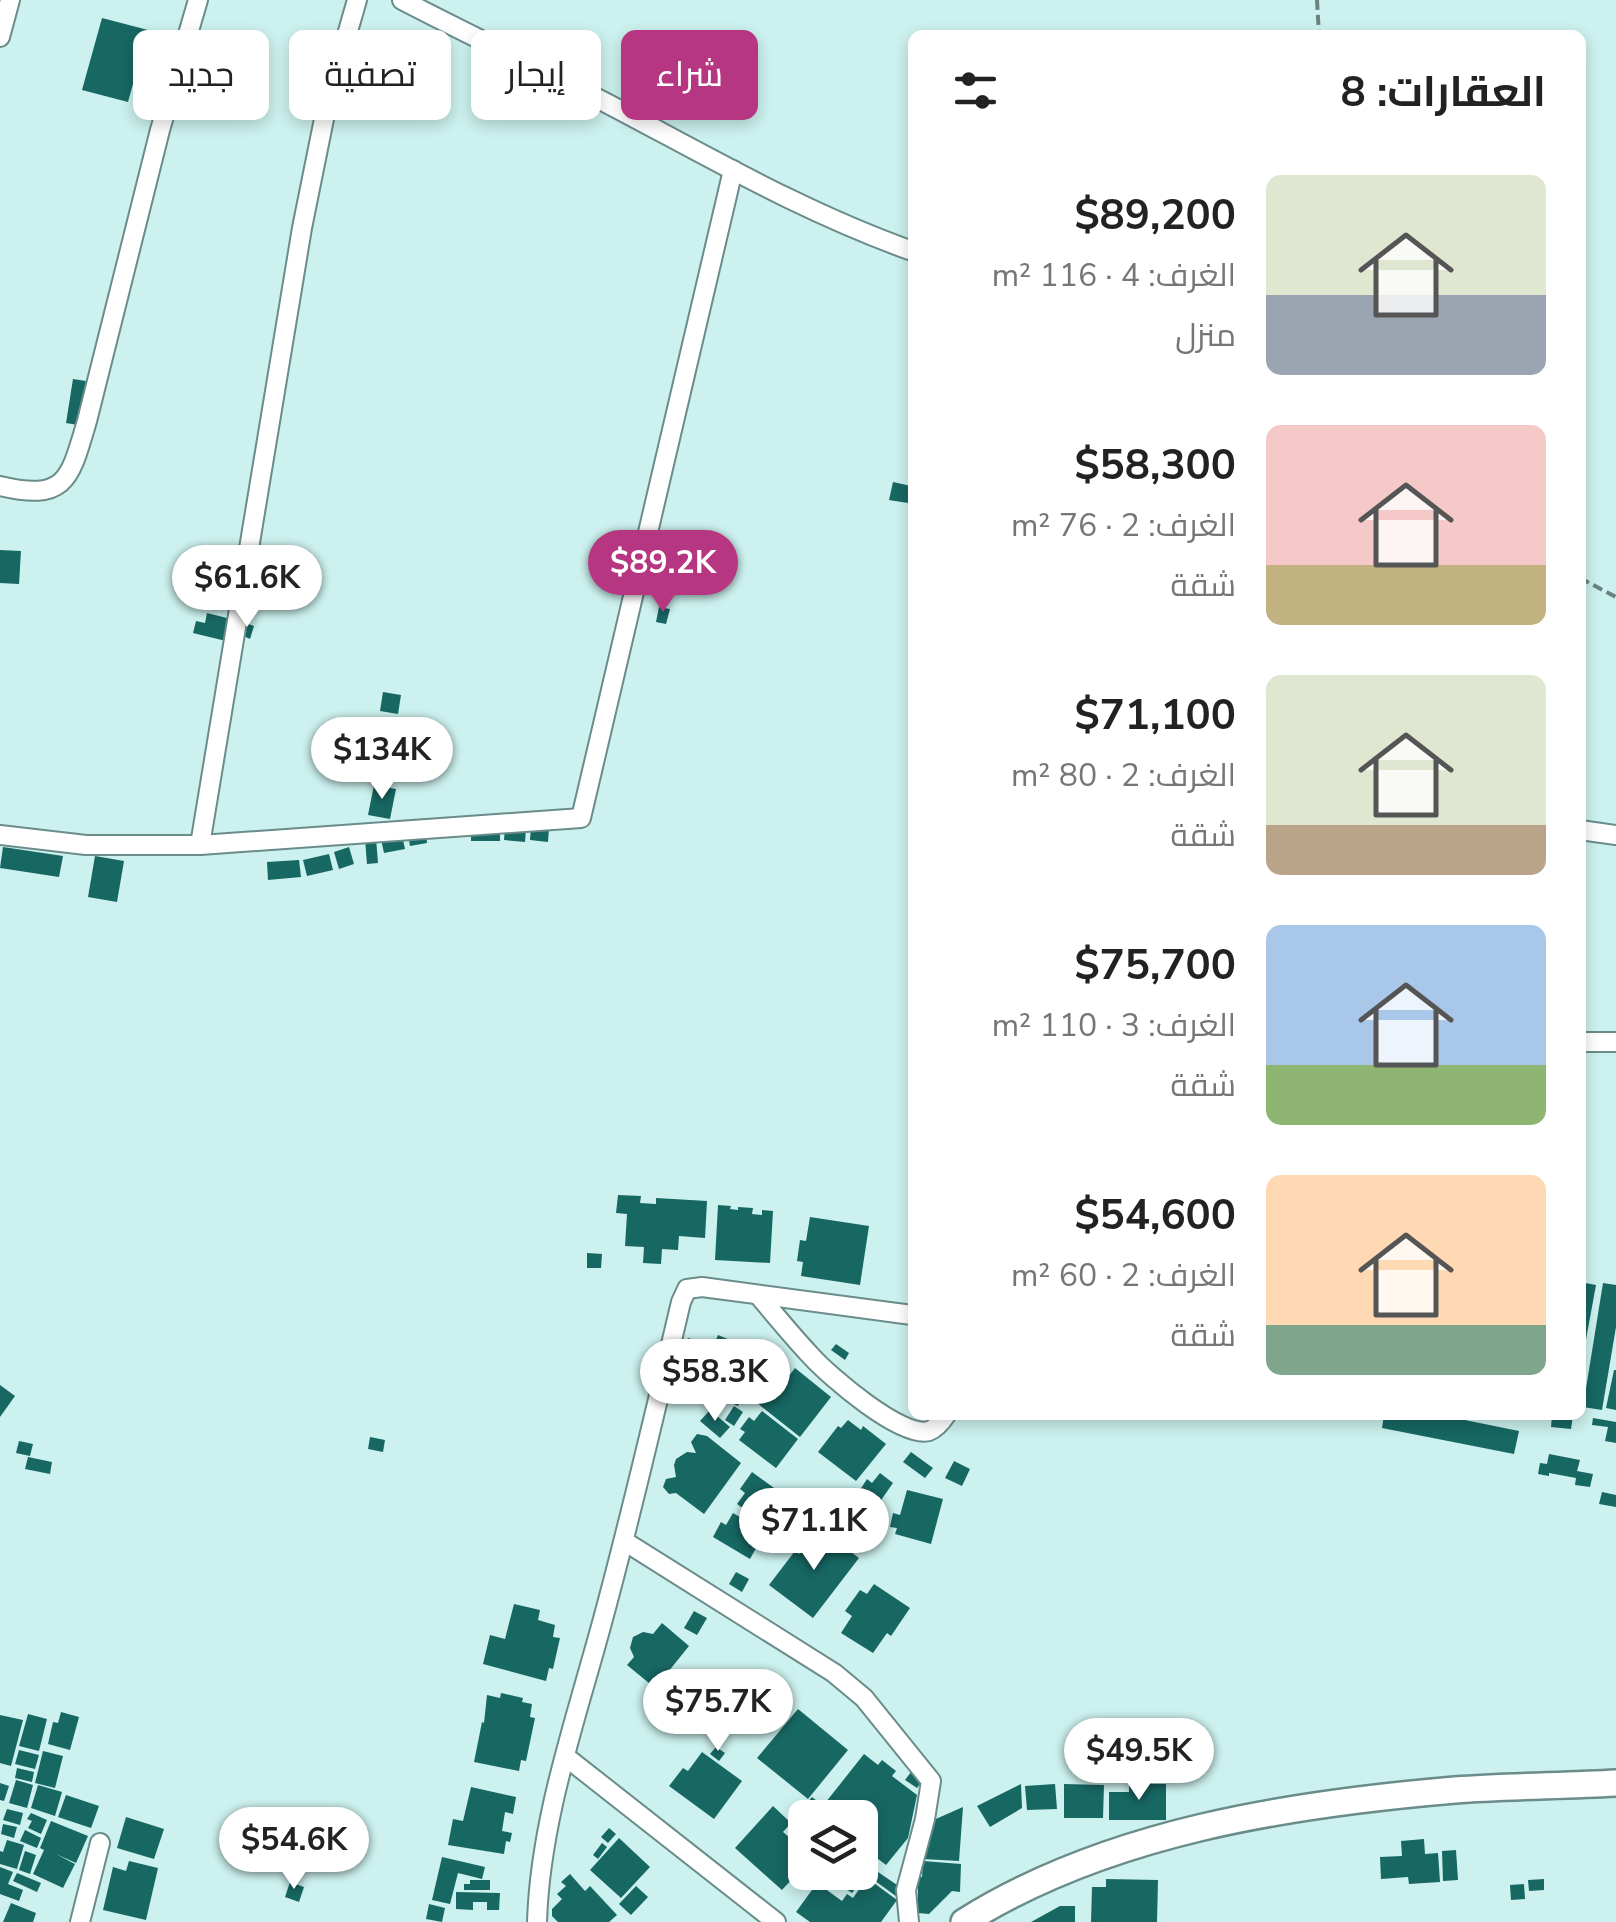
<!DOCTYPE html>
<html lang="ar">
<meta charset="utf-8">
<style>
:root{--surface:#fff;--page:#f2f2f2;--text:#222;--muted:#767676;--accent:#b73681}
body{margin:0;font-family:"Nunito Sans",Cairo,sans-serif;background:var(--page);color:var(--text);direction:rtl;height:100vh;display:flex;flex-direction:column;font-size:38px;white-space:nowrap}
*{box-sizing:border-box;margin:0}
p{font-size:32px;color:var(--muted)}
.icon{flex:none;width:55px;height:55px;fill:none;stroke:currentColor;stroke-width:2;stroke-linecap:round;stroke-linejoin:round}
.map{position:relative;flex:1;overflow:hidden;direction:ltr}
.side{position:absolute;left:908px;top:30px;width:678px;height:1390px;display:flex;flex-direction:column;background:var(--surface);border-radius:15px;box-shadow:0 5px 15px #0003;direction:rtl}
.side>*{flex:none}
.hud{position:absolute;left:30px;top:30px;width:728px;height:90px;direction:rtl;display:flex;gap:20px}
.buttons{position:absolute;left:788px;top:1800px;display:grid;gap:20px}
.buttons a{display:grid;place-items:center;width:90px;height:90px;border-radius:15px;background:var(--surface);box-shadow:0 5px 15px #0003;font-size:50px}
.price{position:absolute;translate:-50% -85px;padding:0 22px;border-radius:35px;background:#fff;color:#222;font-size:32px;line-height:65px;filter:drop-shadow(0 2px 5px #0008)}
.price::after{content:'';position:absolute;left:50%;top:60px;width:30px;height:22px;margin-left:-15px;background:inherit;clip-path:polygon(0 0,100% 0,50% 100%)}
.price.selected{background:var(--accent);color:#fff}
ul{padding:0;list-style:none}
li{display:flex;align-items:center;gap:30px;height:250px;padding:0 40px}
li span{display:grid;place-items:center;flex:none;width:280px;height:200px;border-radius:15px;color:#555}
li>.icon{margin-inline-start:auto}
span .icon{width:120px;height:120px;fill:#fffc;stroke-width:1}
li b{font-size:42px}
h2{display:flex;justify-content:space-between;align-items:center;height:120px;padding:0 40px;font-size:42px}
.pill{padding:0 35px;border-radius:15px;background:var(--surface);box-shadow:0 5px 15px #0003;font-size:35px;line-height:90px}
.pill.selected{background:var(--accent);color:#fff}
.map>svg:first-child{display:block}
.building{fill:#176763}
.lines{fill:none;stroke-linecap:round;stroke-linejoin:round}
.street-casing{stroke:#6a8c8a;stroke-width:22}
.primary-casing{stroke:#6a8c8a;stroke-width:30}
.path{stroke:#6a8381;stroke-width:4;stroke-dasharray:10 5;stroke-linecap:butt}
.street{stroke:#fff;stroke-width:18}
.primary{stroke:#fff;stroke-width:25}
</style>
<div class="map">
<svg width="1616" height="1922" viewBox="0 0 1616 1922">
<rect width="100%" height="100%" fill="#ccf1ee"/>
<g class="building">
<polygon points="102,18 148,30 128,102 82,90"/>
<polygon points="73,379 86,381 78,425 66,423"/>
<polygon points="893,482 911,486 908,503 889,500"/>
<polygon points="0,550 21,551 19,584 0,583"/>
<polygon points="659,607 670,609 666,624 656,622"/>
<polygon points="207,613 231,619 226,641 193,633 196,621 205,623"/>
<polygon points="243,622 254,626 250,639 239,634"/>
<polygon points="383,692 401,695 398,714 380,711"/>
<polygon points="374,785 396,789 390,819 368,815"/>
<polygon points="531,826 549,827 548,842 530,840"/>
<polygon points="505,827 526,828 525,842 504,840"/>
<rect x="471" y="830" width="29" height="11"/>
<polygon points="426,832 427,843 410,846 408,834"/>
<polygon points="402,835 405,849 384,853 381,839"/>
<polygon points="376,838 378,863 367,864 365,839"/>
<polygon points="3,847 63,856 59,877 0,868"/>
<polygon points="349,847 354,864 339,869 334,852"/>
<polygon points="329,854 333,870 307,876 303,860"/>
<polygon points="95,856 124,861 117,902 88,897"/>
<polygon points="299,860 301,877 268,880 267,862"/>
<polygon points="618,1195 641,1196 640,1203 656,1204 656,1198 707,1201 705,1238 679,1236 678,1250 662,1249 661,1264 643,1263 644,1247 625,1246 627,1214 616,1213"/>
<polygon points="718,1205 731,1206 730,1209 738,1210 738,1207 753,1208 752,1214 762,1215 762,1210 773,1211 770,1263 715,1260"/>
<polygon points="810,1217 869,1226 860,1285 801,1276 803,1262 797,1261 800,1240 806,1241"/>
<polygon points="587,1253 602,1254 601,1268 587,1268"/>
<polygon points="1580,1282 1596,1285 1582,1361 1580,1361"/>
<polygon points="1603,1283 1616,1285 1616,1327 1602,1410 1583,1407"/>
<polygon points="718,1335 761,1353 738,1406 695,1387 702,1372 693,1368 704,1342 713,1347"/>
<polygon points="688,1338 697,1341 693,1354 685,1351"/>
<polygon points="836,1344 849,1353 845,1360 831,1350"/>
<polygon points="795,1368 831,1397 800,1437 757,1403 776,1380 782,1385"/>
<polygon points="1614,1370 1616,1370 1616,1410 1606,1408"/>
<polygon points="0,1385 15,1396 0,1417"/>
<polygon points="734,1406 743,1412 734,1426 725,1420"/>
<polygon points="710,1410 730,1427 720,1438 700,1421"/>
<polygon points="762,1411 798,1439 776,1468 739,1440 745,1432 740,1429 749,1417 754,1421"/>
<polygon points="1384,1415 1440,1415 1519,1431 1514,1454 1382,1428"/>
<polygon points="1552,1415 1573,1415 1571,1429 1551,1427"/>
<polygon points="1593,1418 1616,1422 1616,1443 1605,1441 1608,1427 1592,1425"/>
<polygon points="848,1420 861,1430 863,1426 886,1444 856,1481 818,1452 838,1426 841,1428"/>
<polygon points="697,1434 707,1436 741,1463 704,1514 676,1493 669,1494 663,1487 666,1479 676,1477 674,1465 676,1459 687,1452 696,1453 691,1442"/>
<polygon points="370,1437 385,1440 383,1452 368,1449"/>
<polygon points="19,1441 33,1444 30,1456 16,1453"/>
<polygon points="911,1452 933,1468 925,1478 903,1462"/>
<polygon points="1549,1454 1580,1460 1577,1471 1593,1474 1590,1487 1575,1485 1576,1478 1549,1473 1549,1476 1538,1474 1540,1463 1547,1464"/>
<polygon points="28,1457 52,1462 50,1474 25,1469"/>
<polygon points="954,1461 970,1469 962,1486 945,1478"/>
<polygon points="752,1472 799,1506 779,1534 737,1504 745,1493 740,1489"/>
<polygon points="880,1473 893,1483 877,1506 858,1493 867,1479 872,1483"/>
<polygon points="907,1490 943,1499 931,1544 895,1534 897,1528 890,1527 893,1513 900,1515"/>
<polygon points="1602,1492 1616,1495 1616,1507 1599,1504"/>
<polygon points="733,1513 765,1532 750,1559 713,1537 721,1522 726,1525"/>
<polygon points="819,1528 859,1558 813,1618 769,1585 795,1551 799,1554"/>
<polygon points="736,1572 749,1579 742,1592 729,1584"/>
<polygon points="874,1584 910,1608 891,1636 887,1633 873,1653 841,1633 852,1616 845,1611 860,1590 867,1594"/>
<polygon points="514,1604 540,1610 538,1620 555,1625 553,1637 560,1638 553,1669 549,1668 546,1681 483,1664 490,1635 505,1639"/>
<polygon points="694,1611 707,1618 697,1635 684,1628"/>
<polygon points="662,1623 689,1646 655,1688 627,1665 634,1657 630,1648 633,1637 643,1632 653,1634"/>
<polygon points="501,1693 523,1698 522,1702 532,1704 530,1717 535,1718 526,1761 521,1760 519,1771 474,1762 482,1722 484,1723 487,1695 500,1698"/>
<polygon points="798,1709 848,1750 808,1799 757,1758"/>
<polygon points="61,1712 79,1717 70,1750 48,1744 53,1722 58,1723"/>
<polygon points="28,1714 47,1719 39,1751 19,1746"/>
<polygon points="0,1715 23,1720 11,1766 0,1763"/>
<polygon points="716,1747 725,1753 719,1761 710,1754"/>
<polygon points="19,1750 39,1755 35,1769 15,1764"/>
<polygon points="43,1751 63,1756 55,1788 35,1783"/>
<polygon points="702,1752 742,1781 714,1819 669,1786 683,1768 688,1771"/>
<polygon points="864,1754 878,1765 882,1760 896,1771 892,1776 917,1795 908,1838 886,1865 860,1845 860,1818 826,1818 818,1812"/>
<polygon points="17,1768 34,1772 32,1782 15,1778"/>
<polygon points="911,1772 923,1780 917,1788 905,1780"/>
<polygon points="16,1780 33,1785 27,1808 9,1803"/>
<polygon points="0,1783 9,1786 4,1801 0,1800"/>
<polygon points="1021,1784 1022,1808 990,1827 977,1806"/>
<polygon points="1055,1784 1057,1809 1027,1810 1025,1786"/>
<polygon points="1064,1784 1104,1785 1103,1818 1064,1818"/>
<polygon points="1129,1784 1166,1784 1166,1820 1109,1820 1109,1792 1129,1792"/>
<polygon points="38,1785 62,1792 55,1816 31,1808"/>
<polygon points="471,1787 516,1797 513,1814 505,1812 502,1831 512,1833 510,1842 506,1841 504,1854 448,1845 453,1819 463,1821"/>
<polygon points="66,1795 99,1806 91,1828 58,1817"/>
<polygon points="812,1797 822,1805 813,1815 803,1808"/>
<polygon points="773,1806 791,1823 783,1832 805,1851 805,1865 782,1890 735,1848"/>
<polygon points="963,1807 959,1861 923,1859 929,1822"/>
<polygon points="7,1809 23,1813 20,1825 3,1820"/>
<polygon points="31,1813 47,1820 41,1834 28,1828 32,1821 27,1819"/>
<polygon points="126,1817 164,1829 154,1859 117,1848"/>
<polygon points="51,1821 88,1836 76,1863 56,1854 75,1864 63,1888 33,1874 44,1850 40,1848"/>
<polygon points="3,1824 17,1827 14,1838 1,1834"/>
<polygon points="609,1828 616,1834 608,1843 601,1837"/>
<polygon points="25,1830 41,1838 37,1848 20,1841"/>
<polygon points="619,1838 650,1867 621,1898 590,1870"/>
<polygon points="1424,1839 1425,1854 1438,1853 1440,1882 1409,1884 1408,1877 1381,1879 1380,1857 1402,1856 1401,1841"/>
<polygon points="7,1840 24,1845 17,1869 0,1864 0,1851 3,1852"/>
<polygon points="602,1843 607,1847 598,1859 593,1855"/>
<polygon points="240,1846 255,1852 251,1863 235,1857"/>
<polygon points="1456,1850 1458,1880 1443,1881 1442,1851"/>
<polygon points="25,1851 36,1855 30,1874 19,1870"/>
<polygon points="442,1857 485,1867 482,1879 458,1873 450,1904 432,1900"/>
<polygon points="129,1861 158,1868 146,1920 103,1910 113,1867 126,1871"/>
<polygon points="923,1861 961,1864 960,1892 952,1891 929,1914 918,1913 918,1877 922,1877"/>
<polygon points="0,1867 13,1872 8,1884 23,1890 19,1901 0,1894"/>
<polygon points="875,1870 903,1889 897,1897 870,1877"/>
<polygon points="17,1873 41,1883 37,1892 13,1881"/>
<polygon points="570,1874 585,1891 590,1886 617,1915 609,1922 558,1922 552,1916 552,1909 562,1899 557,1894 566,1886 561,1882"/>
<polygon points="854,1878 860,1882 852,1893 846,1889"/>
<polygon points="867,1878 897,1900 881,1922 810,1922 796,1912 817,1883 842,1901 847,1894 853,1898"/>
<polygon points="1106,1879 1158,1880 1157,1922 1091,1922 1092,1887 1106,1887"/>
<polygon points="1544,1879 1544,1890 1529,1891 1528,1880"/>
<polygon points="470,1880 490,1880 490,1890 464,1890 464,1884 470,1884"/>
<polygon points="290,1882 304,1887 299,1902 285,1897"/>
<polygon points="1524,1884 1525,1899 1511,1900 1510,1885"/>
<polygon points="636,1886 648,1897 631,1915 619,1904"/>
<polygon points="456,1892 500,1893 499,1910 487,1910 487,1902 473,1902 473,1910 456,1909"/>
<polygon points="11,1903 36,1913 33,1922 3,1922"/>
<polygon points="429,1904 445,1908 442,1922 426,1919"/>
<polygon points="1060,1906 1075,1906 1075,1922 1031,1922"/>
</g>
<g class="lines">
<g class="street-casing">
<g id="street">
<path d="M402,0C477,39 554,75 629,115C723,165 811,215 912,251"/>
<polyline points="0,37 10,0"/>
<path d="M0,486C67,502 70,478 87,421L160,130L198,0"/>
<polyline points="1580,830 1616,835"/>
<polyline points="0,835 86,845 200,845 581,818 733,170"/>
<polyline points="200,845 302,228 327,104 357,0"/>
<polyline points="1580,1042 1616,1042"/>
<path d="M759,1296C776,1316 793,1337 811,1356C829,1376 902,1439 929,1431C937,1428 942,1421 946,1415"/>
<polyline points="624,1541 834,1673 864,1698 931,1781 925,1819 906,1890 909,1922"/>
<polyline points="566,1757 776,1922"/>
<polyline points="80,1922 100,1843"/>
<path d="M537,1922C540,1823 574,1725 600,1630C630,1521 655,1412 681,1302L687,1289L702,1287L912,1315"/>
</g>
</g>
<g class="primary-casing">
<path id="primary" d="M964,1922C1107,1832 1289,1804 1455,1790C1509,1786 1563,1786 1616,1783"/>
</g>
<g class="path">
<polyline points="1317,0 1319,35"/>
<polyline points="1580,578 1616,597"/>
</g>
<use href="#street" class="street"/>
<use href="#primary" class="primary"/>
</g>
</svg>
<div class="buttons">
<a><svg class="icon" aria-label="layers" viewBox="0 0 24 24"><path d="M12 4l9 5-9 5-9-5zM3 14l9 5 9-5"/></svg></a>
</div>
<b class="price selected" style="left:663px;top:615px">$89.2K</b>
<b class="price" style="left:247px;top:630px">$61.6K</b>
<b class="price" style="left:382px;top:802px">$134K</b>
<b class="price" style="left:715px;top:1424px">$58.3K</b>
<b class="price" style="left:814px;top:1573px">$71.1K</b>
<b class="price" style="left:718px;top:1754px">$75.7K</b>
<b class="price" style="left:1139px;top:1803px">$49.5K</b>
<b class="price" style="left:294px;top:1892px">$54.6K</b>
<div class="hud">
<a class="pill selected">شراء</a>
<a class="pill">إيجار</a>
<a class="pill">تصفية</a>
<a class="pill">جديد</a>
</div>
<section class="side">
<h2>العقارات: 8<svg class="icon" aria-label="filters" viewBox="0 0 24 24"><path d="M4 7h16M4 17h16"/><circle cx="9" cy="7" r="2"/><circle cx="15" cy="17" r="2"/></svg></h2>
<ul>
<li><span style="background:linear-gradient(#dfe7d0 60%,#9aa5b1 0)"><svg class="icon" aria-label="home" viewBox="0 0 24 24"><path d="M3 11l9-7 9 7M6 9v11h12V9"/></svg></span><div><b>$89,200</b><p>الغرف: 4 · 116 m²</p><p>منزل</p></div></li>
<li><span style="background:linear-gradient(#f6c9c9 70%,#c2b280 0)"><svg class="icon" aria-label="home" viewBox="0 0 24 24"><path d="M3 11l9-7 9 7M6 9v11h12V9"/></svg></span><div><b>$58,300</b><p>الغرف: 2 · 76 m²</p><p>شقة</p></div></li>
<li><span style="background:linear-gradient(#dfe7d0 75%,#b9a48a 0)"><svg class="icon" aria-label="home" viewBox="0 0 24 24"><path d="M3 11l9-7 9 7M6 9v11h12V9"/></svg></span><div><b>$71,100</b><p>الغرف: 2 · 80 m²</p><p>شقة</p></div></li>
<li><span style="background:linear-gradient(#a9c7e8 70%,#8fb573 0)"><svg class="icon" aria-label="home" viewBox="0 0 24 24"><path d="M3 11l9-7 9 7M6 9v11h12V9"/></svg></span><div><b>$75,700</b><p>الغرف: 3 · 110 m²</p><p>شقة</p></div></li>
<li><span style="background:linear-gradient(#ffd9b3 75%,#7fa58c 0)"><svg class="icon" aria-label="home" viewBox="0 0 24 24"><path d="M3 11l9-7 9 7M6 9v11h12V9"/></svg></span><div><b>$54,600</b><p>الغرف: 2 · 60 m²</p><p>شقة</p></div></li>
</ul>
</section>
</div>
